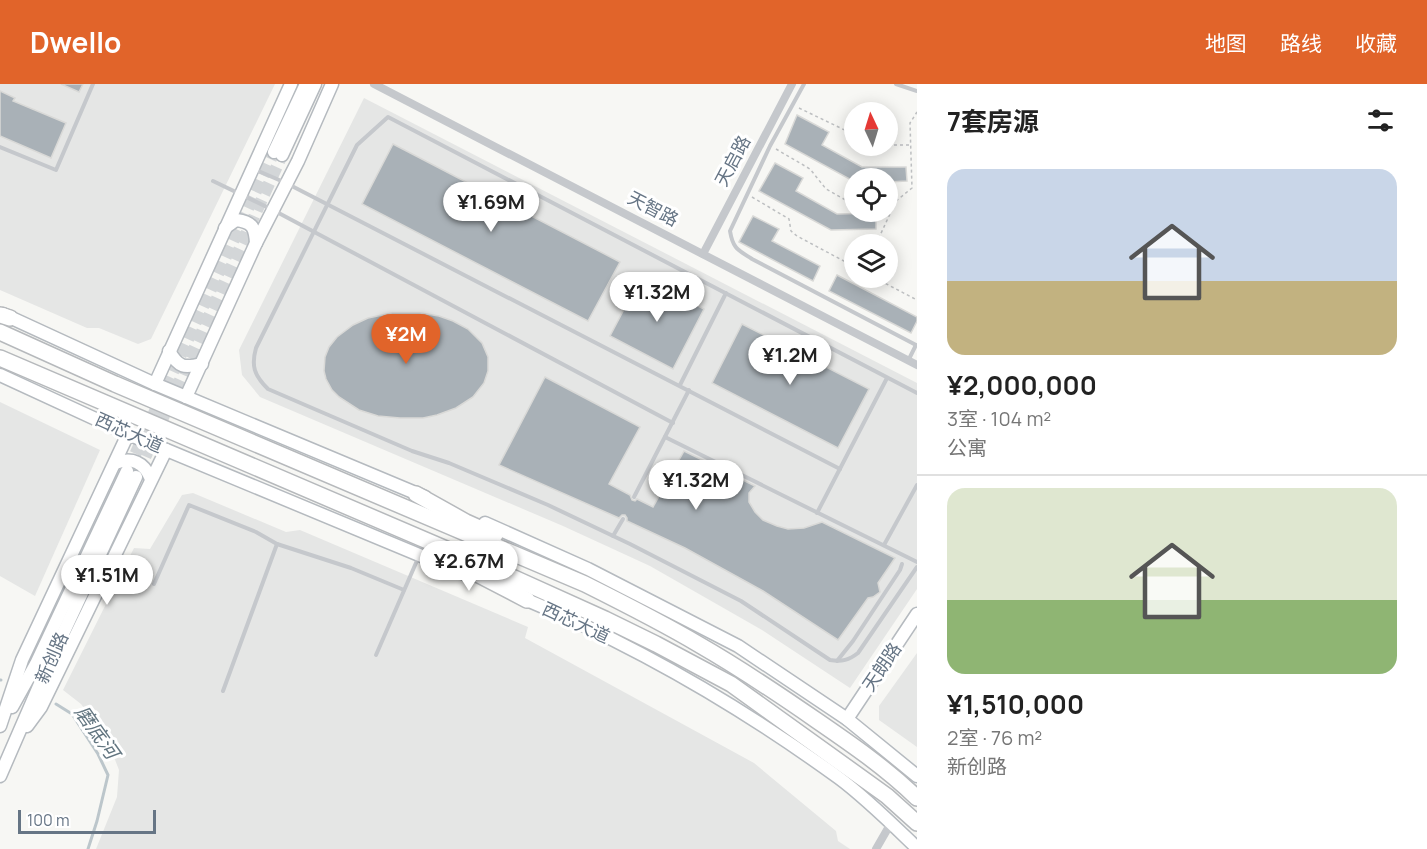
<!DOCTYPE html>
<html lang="zh">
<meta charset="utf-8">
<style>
:root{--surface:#fff;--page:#f2f2f2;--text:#222;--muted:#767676;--line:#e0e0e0;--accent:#e1642a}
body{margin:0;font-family:Manrope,"Noto Sans SC",sans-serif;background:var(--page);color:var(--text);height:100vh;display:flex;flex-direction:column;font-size:22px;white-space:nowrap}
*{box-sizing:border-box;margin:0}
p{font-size:20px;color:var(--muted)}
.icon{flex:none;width:33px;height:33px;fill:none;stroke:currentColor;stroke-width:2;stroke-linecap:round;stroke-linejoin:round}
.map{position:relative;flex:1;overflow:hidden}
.panel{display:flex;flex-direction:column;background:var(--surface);width:510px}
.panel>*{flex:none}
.needle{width:39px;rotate:356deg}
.tools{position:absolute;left:844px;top:18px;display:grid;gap:12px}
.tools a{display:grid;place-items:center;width:54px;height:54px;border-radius:50%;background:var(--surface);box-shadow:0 3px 15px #0003;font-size:30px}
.scale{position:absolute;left:18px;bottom:15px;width:138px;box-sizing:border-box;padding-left:6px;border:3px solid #667585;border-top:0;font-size:16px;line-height:21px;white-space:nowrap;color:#667585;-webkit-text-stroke:4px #fff;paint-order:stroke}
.price{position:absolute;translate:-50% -51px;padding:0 14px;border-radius:21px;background:#fff;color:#222;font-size:20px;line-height:39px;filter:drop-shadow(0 2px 3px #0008)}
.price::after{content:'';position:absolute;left:50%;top:36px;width:18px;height:14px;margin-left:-9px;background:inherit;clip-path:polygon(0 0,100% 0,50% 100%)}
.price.on{background:var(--accent);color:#fff}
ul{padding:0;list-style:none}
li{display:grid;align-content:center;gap:12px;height:318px;padding:0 30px}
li+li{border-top:2px solid var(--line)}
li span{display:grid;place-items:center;height:186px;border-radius:18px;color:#555}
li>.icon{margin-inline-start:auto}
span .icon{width:108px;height:108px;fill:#fffc;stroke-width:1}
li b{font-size:26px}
h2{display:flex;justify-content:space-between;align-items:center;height:72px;padding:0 30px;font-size:26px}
header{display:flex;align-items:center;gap:36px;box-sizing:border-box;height:84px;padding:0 30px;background:var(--accent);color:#fff}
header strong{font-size:28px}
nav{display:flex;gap:33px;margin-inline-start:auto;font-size:21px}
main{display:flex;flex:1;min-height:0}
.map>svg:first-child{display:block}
.built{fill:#e5e6e5}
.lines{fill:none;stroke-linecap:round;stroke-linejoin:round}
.stream{stroke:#bcc6cb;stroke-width:3}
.building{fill:#a9b1b7;stroke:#d9d9d7;stroke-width:1.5}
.secondary-tunnel{stroke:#d3d6d8;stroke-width:12;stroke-dasharray:12 6;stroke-linecap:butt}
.secondary-casing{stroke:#b5babf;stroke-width:15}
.highway-casing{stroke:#b6b9bc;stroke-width:18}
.path{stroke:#bdbfc1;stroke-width:1.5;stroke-dasharray:3 3;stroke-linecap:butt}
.lane{stroke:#c5c8cc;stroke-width:4}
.street{stroke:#c5c8cc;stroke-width:8}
.secondary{stroke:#fff;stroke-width:12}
.highway{stroke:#fff;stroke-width:15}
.labels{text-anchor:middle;stroke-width:6;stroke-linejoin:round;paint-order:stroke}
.street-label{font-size:18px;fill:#667585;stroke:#fff}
.water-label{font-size:20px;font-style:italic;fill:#637681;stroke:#fff}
</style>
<header>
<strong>Dwello</strong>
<nav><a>地图</a><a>路线</a><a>收藏</a></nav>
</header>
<main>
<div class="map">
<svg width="917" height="765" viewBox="0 0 917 765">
<rect width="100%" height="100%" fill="#f7f7f4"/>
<g class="built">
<polygon points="0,0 275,0 151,255 138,260 99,244 87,244 0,206"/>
<polygon points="364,14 917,299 917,505 850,604 762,546 650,482 563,442 260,313 242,291 239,266"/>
<polygon points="0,318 100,366 35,512 0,492"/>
<polygon points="193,409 286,448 300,446 528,543 525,554 754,679 836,747 838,757 850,765 96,765 117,713 119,686 107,655 81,620 63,606 134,464 150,465 182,411"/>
<polygon points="917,569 917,663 879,636 879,622"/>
</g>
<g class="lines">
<g class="stream">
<polyline points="0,596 1,596"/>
<polyline points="56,620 72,630 98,670 108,691 97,737 88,765"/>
</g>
</g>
<g class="building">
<polygon points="61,0 83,0 79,8"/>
<polygon points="0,7 15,14 13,17 66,39 51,74 0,52"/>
<polygon points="797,31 829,48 822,61 862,83 906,83 907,97 888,98 888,94 855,94 855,98 785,60"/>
<polygon points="393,60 620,178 588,237 362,120"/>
<polygon points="775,79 803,94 796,107 837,130 876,129 876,145 831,146 759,107"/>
<polygon points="753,132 779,145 772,157 820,182 813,197 739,158"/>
<polygon points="837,191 917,233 917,237 911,249 829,207"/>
<polygon points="641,193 704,225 673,285 610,252"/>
<polygon points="392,229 420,229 439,232 453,237 468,245 482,259 488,273 488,287 484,299 473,313 456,324 437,331 423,334 400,334 378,332 359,326 339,313 332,306 326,295 324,287 325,273 329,263 337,253 353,241 368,234"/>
<polygon points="742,240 869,305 838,364 712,299"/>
<polygon points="545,293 640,343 609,400 630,411 632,416 635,417 637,415 653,423 684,367 755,402 749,409 749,418 755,428 763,436 777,442 788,445 804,444 822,438 895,474 878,499 880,508 873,513 868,514 838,556 763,507 685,464 627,437 627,434 625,431 622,431 619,434 499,381"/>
</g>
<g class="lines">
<g class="secondary-tunnel">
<polyline points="128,386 274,68"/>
<polyline points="138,389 282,71"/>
</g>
<g class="secondary-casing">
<g id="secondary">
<polyline points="274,68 306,0"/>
<polyline points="282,71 315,0"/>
<path d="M225,144L236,136C253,138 255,144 256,159"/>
<polyline points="3,230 155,300 425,413"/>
<path d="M169,267C179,284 184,284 202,280"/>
<polyline points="0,291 128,350 465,490"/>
<polyline points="155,300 291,0"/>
<polyline points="186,313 256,159 298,77 332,0"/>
<path d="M115,379C132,373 144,378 151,395"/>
<polyline points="485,439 588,485 738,562 847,635 917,692"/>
<path d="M520,513C633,560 740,622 839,694C866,714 893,741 917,764"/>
<polyline points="12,623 36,580 127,387"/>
<polyline points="847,635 917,530"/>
<polyline points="0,642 22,576 128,350"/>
<polyline points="27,642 41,623 166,366"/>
<polyline points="0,692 47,584 136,393"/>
</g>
</g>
<g class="highway-casing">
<g id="highway">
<polyline points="0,231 10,234"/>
<path d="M0,248L115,300L585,500C623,519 661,538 698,560C738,583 777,609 816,636C851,660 886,684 917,714"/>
<polyline points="0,274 514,494 605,535 656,560 731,600 887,712 917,739"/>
<polyline points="416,410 466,438 495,451"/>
<polyline points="454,478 527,516"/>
</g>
</g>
<g class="path">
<polyline points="799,24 855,51"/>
<polyline points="888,61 910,61"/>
<polyline points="776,65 810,85 826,105 851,119 855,118"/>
<polyline points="752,113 789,135 791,147 797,152 855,183"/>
<polyline points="896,117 912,104 910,39 917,28"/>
<polyline points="876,160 896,117 888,117"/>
<polyline points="875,194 917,216"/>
</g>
<g class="lane">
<path d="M804,0L770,62L730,147C733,165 738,166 752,175L916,261"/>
<polyline points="896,0 917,7"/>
<polyline points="0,63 56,86 93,0"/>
<polyline points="256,86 286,99 840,385"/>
<polyline points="213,97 273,126 673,339"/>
<polyline points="909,275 916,261"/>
<polyline points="680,301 726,209"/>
<path d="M917,309L388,33L357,61L256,264C251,282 254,291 268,305L412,367L449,379L548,421L630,460L741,517L830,576C842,578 849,576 858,569L917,483"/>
<polyline points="665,353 917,478"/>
<polyline points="634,413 689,306"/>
<polyline points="817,429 887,294"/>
<polyline points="613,452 623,435"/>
<polyline points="884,461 917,401"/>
<polyline points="154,500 189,421 256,448 277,460 351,484 404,506"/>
<polyline points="376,571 419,472"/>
<polyline points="837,577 853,557 900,486 902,480"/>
<polyline points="223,607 277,460"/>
</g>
<g class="street">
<polyline points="374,0 917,281"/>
<polyline points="703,170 792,0"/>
<polyline points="876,765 891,739"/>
</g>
<use href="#secondary" class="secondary"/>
<use href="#highway" class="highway"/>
</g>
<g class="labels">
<g class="street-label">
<text transform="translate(733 77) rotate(-62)" y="6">天启路</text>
<text transform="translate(653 125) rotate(27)" y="6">天智路</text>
<text transform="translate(129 349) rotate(24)" y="6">西芯大道</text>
<text transform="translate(576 539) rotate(25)" y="6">西芯大道</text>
<text transform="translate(52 574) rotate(-66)" y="6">新创路</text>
<text transform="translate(882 583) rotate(-56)" y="6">天朗路</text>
</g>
<g class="water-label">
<text transform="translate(97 648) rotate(55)" y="7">磨底河</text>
</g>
</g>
</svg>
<div class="tools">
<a><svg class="needle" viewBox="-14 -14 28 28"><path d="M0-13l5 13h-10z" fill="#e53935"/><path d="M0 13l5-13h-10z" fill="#767676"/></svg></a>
<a><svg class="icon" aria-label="locate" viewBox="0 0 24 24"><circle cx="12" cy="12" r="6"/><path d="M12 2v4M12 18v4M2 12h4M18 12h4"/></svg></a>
<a><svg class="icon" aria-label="layers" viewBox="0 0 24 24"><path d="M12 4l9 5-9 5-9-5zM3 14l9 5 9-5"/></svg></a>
</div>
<div class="scale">100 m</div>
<b class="price" style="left:491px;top:149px">¥1.69M</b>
<b class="price" style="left:657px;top:239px">¥1.32M</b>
<b class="price on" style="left:406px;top:281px">¥2M</b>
<b class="price" style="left:790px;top:302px">¥1.2M</b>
<b class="price" style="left:696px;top:427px">¥1.32M</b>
<b class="price" style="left:469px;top:508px">¥2.67M</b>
<b class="price" style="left:107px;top:522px">¥1.51M</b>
</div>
<section class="panel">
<h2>7套房源<svg class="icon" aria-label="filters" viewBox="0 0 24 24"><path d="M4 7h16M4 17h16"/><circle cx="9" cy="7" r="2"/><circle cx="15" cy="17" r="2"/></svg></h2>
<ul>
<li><span style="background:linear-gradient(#c9d6e8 60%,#c2b280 0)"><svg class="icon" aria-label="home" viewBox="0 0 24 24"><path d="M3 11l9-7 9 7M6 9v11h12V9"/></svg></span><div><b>¥2,000,000</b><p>3室 · 104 m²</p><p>公寓</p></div></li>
<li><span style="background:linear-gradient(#dfe7d0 60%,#8fb573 0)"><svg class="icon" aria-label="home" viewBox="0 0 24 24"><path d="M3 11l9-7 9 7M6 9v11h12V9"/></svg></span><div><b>¥1,510,000</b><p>2室 · 76 m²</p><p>新创路</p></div></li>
</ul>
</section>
</main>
